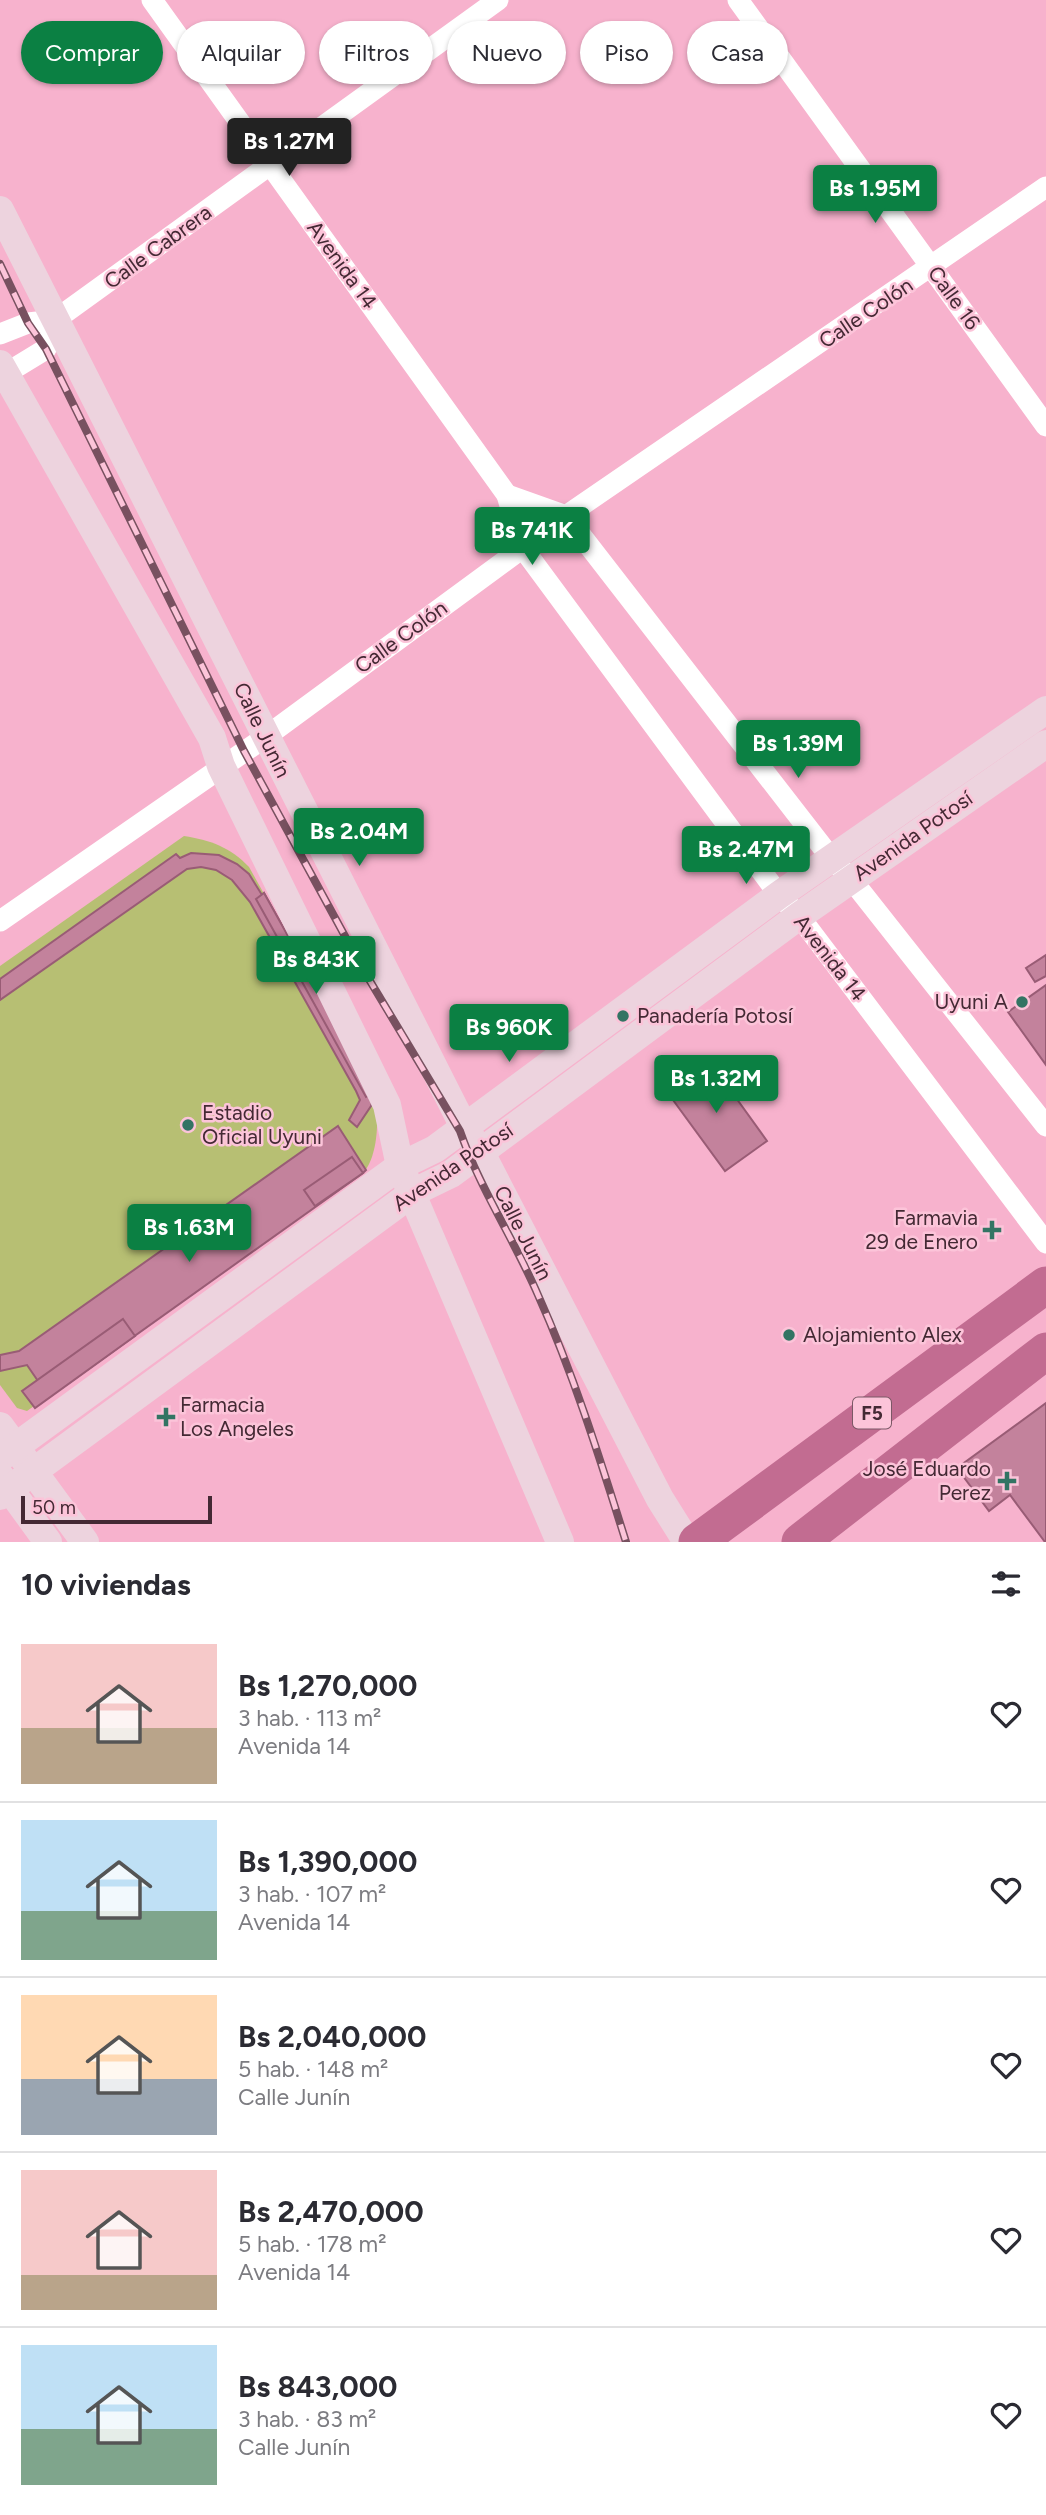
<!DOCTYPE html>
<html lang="es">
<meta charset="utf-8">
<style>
:root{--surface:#fff;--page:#f7f7f7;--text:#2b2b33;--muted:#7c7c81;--line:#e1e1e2;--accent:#0b8043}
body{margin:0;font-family:Figtree,sans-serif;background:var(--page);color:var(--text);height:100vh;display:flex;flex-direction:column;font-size:26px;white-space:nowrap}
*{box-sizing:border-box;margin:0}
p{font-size:23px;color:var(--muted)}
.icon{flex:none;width:38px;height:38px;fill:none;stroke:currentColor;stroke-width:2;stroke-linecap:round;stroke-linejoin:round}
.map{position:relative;height:1542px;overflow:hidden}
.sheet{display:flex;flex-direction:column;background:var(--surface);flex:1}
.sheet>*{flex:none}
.top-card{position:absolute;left:21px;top:21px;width:1004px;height:63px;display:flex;gap:14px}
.scale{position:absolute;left:21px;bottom:18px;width:191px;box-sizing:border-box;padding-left:7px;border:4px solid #442934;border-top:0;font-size:19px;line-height:24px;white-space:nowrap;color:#442934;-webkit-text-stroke:5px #fcc4d9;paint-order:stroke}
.price{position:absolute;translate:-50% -60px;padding:0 16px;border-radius:7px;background:var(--accent);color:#fff;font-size:23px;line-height:46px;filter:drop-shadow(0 2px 4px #0008)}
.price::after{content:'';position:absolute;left:50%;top:42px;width:21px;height:16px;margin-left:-10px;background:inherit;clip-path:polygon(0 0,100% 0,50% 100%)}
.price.current{background:#222;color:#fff}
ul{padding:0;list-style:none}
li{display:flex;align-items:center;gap:21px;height:175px;padding:0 21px}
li+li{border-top:2px solid var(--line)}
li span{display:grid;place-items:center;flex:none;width:196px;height:140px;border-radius:0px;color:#555}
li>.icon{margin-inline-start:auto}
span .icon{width:84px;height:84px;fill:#fffc;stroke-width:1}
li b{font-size:30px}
h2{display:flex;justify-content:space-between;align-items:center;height:84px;padding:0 21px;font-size:30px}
.chip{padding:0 24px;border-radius:32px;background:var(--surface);box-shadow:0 2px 5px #0004;font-size:24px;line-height:63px}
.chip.current{background:var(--accent);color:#fff}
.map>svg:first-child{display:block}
.green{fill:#b7bf73}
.building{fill:#c3829c;stroke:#995c75;stroke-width:2}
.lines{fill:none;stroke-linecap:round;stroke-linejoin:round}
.street{stroke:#fff;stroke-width:21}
.secondary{stroke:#edd3de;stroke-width:28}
.highway{stroke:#c26c91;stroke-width:37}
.rail-casing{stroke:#785160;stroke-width:8}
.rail{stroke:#fcc4d9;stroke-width:5;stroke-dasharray:16;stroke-linecap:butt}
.poi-dot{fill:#337463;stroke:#fcc4d9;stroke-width:2.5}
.labels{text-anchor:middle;stroke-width:5;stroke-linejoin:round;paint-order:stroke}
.shield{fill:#fcc4d9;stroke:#7b5866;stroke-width:2}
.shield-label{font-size:19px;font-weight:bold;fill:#442934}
.street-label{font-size:21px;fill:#442934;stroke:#fcc4d9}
.poi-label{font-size:21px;fill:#442934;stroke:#fcc4d9;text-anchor:start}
</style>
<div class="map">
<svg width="1046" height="1542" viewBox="0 0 1046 1542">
<rect width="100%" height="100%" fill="#f7b2cd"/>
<path class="green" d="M184,836C210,840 230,847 249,867L375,1092C379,1114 379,1156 363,1173L27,1411L17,1408L0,1385V966Z"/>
<g class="building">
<polygon points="191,853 219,855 237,864 249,874 262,895 264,893 375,1092 371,1106 357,1127 349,1120 360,1100 356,1091 250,902 232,880 216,870 201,867 187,869 0,1000 0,979 176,854 180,858"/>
<polygon points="264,893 375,1092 366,1097 256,899"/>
<polygon points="1046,955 1046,976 1035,982 1026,968"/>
<polygon points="1046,985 1046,1065 1008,1012"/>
<polygon points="708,1059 767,1141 725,1171 665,1089"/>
<polygon points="338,1126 366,1170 363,1173 49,1397 27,1365 0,1371 0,1355 19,1351"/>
<polygon points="352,1157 363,1173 315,1206 304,1190"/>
<polygon points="123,1319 135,1336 35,1408 22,1391"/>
<polygon points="1046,1403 1046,1542 1045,1542 1010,1495 989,1511 957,1468"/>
</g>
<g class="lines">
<g class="street">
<polyline points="152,0 507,495 522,547 779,895 799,916 1046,1243"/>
<polyline points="738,0 1046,426"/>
<polyline points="0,334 28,323 55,320 498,0"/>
<polyline points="0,377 46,349 55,320"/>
<polyline points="507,495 566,516 831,858 851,879 1046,1126"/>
<polyline points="0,921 264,738 566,516 1046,187"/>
</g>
<g class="secondary">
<polyline points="0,210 464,1127 480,1151 660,1499 687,1542"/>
<polyline points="0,364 212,738 221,766 387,1105 400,1166 560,1542"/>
<polyline points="0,1426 85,1542"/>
<polyline points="0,1458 400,1166 435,1149 779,895 1046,710"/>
<polyline points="0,1476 48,1542"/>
<polyline points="0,1496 414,1192 451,1174 799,916 1046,744"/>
</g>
<g class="highway">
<polyline points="697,1542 1046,1285"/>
<polyline points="800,1542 1046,1351"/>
</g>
<g class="rail-casing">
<path id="rail" d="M0,264L28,323L46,349L244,751L364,971L460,1131C480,1189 514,1239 538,1295C574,1375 600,1459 626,1542"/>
</g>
<use href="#rail" class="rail"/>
</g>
<g class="poi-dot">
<circle cx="1022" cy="1002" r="7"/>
<circle cx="623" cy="1016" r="7"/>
<circle cx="188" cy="1125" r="7"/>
<path d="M988.5 1219.5h7v7h7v7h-7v7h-7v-7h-7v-7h7z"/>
<circle cx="789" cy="1335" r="7"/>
<path d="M162.5 1406.5h7v7h7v7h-7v7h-7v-7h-7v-7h7z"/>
<path d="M1003.5 1470.5h7v7h7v7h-7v7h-7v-7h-7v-7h7z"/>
</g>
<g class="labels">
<rect class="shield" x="853" y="1397.5" width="38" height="31" rx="5"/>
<g class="shield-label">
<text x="872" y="1420">F5</text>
</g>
<g class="street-label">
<text transform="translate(158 247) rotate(-36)" y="7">Calle Cabrera</text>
<text transform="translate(342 265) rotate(54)" y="7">Avenida 14</text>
<text transform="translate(954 298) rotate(54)" y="7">Calle 16</text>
<text transform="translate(866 313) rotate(-34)" y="7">Calle Colón</text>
<text transform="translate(401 637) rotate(-36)" y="7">Calle Colón</text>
<text transform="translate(262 730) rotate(64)" y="7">Calle Junín</text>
<text transform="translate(913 836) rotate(-35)" y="7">Avenida Potosí</text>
<text transform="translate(830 958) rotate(52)" y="7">Avenida 14</text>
<text transform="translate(453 1167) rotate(-34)" y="7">Avenida Potosí</text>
<text transform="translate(523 1233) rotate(63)" y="7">Calle Junín</text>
</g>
<g class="poi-label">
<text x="1008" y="1009" text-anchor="end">Uyuni A</text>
<text x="637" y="1023">Panadería Potosí</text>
<text x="202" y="1120">Estadio<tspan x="202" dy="24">Oficial Uyuni</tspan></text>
<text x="978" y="1225" text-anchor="end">Farmavia<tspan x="978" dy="24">29 de Enero</tspan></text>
<text x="803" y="1342">Alojamiento Alex</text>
<text x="180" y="1412">Farmacia<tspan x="180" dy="24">Los Angeles</tspan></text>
<text x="991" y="1476" text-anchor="end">José Eduardo<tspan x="991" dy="24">Perez</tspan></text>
</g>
</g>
</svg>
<div class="scale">50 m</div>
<b class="price current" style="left:289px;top:178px">Bs 1.27M</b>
<b class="price" style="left:875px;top:225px">Bs 1.95M</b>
<b class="price" style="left:532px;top:567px">Bs 741K</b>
<b class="price" style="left:798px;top:780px">Bs 1.39M</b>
<b class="price" style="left:359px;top:868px">Bs 2.04M</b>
<b class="price" style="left:746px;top:886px">Bs 2.47M</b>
<b class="price" style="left:316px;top:996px">Bs 843K</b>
<b class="price" style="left:509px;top:1064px">Bs 960K</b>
<b class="price" style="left:716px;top:1115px">Bs 1.32M</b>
<b class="price" style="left:189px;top:1264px">Bs 1.63M</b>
<div class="top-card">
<a class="chip current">Comprar</a>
<a class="chip">Alquilar</a>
<a class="chip">Filtros</a>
<a class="chip">Nuevo</a>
<a class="chip">Piso</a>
<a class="chip">Casa</a>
</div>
</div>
<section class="sheet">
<h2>10 viviendas<svg class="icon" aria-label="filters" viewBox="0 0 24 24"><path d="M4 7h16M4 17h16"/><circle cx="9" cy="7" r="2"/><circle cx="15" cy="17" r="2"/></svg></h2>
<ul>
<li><span style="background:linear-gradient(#f6c9c9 60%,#b9a48a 0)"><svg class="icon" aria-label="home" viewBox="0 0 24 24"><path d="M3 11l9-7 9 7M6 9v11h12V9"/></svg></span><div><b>Bs 1,270,000</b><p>3 hab. · 113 m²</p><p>Avenida 14</p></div><svg class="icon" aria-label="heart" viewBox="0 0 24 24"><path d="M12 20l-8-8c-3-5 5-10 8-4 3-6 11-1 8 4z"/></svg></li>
<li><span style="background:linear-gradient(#bfe0f5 65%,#7fa58c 0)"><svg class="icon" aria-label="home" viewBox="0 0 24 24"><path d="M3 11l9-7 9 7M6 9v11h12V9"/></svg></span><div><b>Bs 1,390,000</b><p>3 hab. · 107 m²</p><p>Avenida 14</p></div><svg class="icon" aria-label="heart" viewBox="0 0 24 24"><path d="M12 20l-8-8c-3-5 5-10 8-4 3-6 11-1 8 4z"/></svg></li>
<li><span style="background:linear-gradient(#ffd9b3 60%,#9aa5b1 0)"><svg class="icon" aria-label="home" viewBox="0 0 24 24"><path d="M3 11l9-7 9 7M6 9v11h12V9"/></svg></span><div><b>Bs 2,040,000</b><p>5 hab. · 148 m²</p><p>Calle Junín</p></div><svg class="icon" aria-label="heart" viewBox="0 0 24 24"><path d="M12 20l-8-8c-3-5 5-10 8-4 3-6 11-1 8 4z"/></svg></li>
<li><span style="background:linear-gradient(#f6c9c9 75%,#b9a48a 0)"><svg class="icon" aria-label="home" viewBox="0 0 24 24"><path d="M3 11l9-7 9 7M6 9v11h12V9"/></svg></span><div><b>Bs 2,470,000</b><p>5 hab. · 178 m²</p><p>Avenida 14</p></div><svg class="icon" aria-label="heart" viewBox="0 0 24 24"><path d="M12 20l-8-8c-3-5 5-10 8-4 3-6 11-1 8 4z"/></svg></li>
<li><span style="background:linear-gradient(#bfe0f5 60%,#7fa58c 0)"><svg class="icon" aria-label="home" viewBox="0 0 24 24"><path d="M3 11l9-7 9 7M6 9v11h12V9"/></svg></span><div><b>Bs 843,000</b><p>3 hab. · 83 m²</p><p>Calle Junín</p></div><svg class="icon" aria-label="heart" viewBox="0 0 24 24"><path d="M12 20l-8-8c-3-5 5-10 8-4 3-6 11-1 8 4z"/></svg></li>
</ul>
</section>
